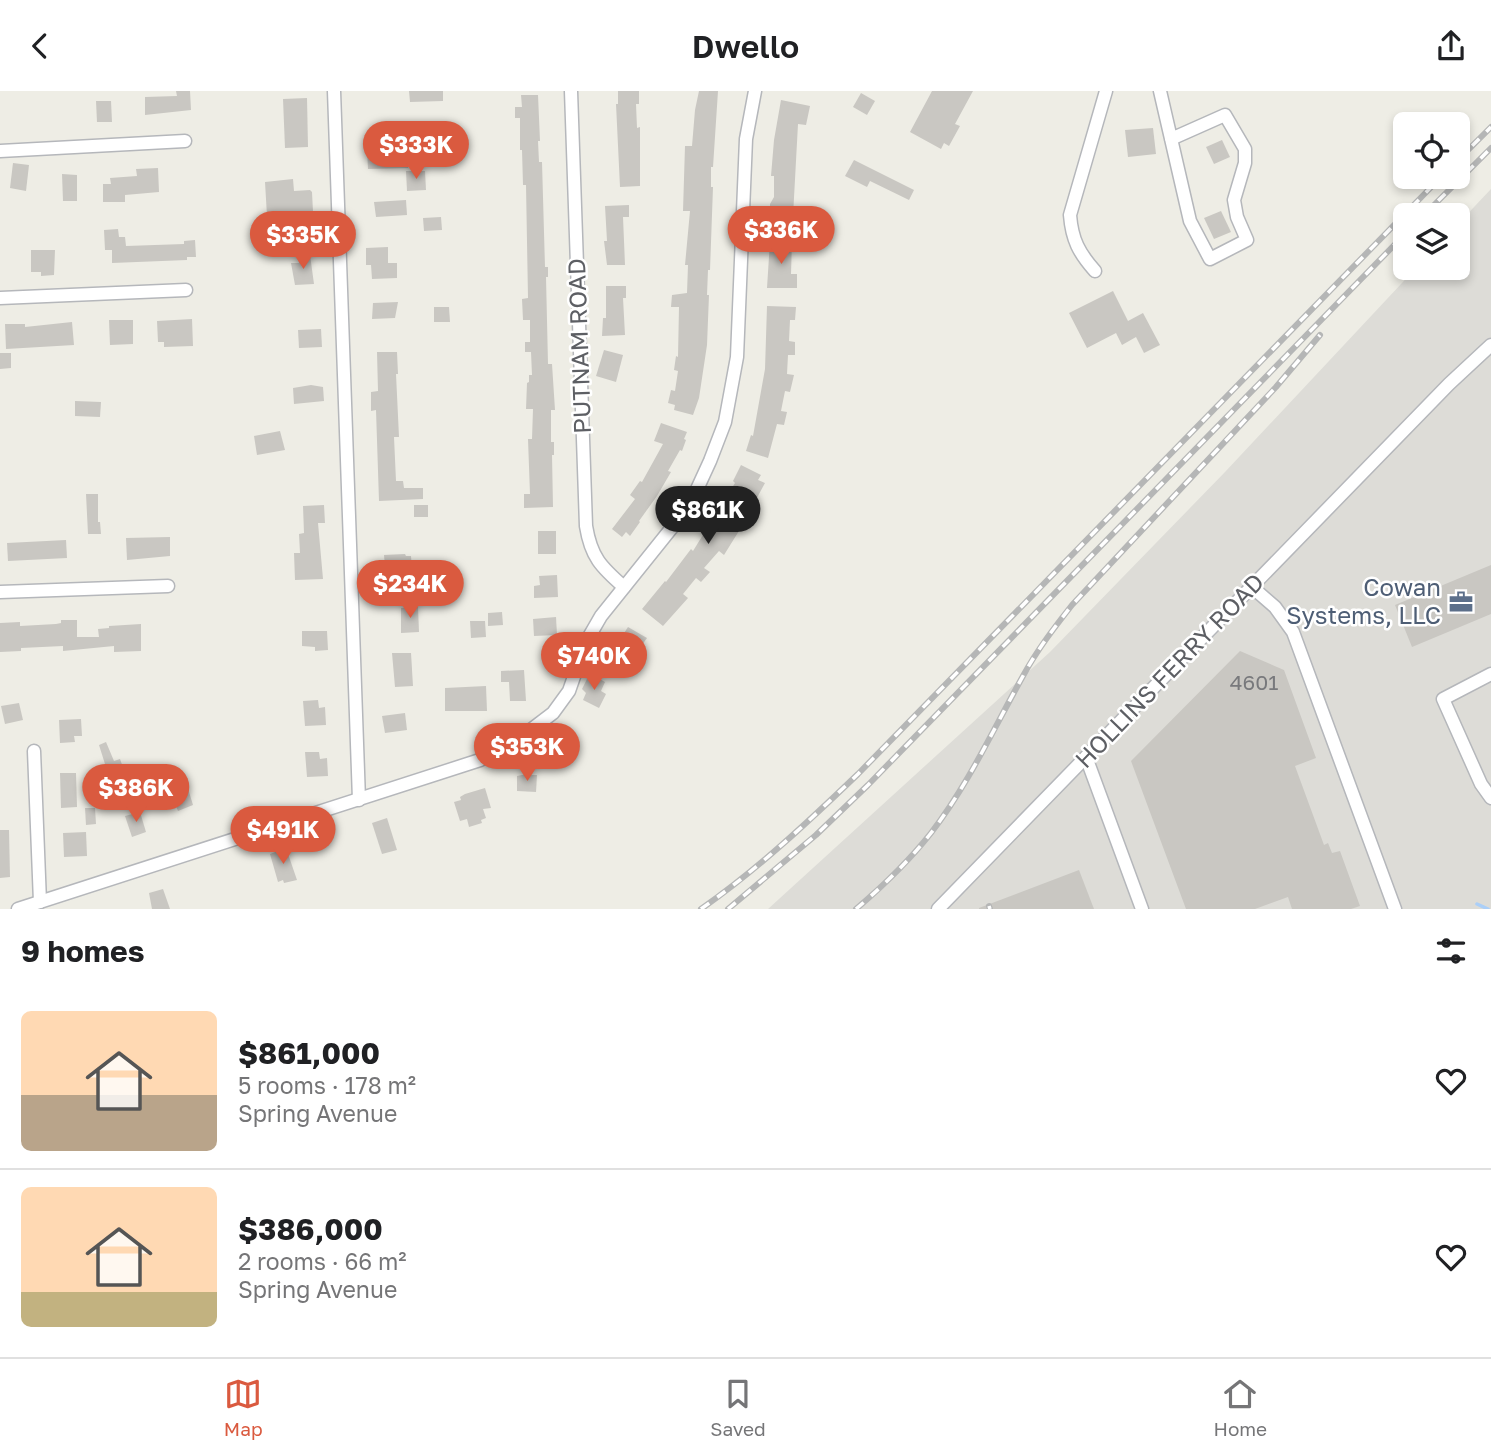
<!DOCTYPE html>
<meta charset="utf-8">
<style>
:root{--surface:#fff;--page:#f6f6f6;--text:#202124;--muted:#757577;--line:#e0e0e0;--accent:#da5a3f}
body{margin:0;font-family:"Golos Text",sans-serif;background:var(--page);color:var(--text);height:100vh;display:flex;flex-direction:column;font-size:26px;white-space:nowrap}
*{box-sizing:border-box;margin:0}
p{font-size:23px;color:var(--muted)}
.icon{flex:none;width:38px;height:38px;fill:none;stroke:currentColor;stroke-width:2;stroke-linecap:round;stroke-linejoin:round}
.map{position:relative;height:818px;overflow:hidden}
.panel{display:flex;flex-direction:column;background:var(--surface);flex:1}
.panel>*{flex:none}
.fabs{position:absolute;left:1393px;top:21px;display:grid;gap:14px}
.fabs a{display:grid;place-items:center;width:77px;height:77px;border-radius:10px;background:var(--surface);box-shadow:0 4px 10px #0003;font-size:35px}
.price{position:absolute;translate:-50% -60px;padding:0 16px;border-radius:24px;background:var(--accent);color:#fff;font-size:23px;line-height:46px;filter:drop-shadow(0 2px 4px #0008)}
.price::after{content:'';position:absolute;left:50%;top:42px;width:21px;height:16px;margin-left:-10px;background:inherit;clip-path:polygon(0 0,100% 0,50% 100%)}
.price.active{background:#222;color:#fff}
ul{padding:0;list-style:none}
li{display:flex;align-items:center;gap:21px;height:175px;padding:0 21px}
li+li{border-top:2px solid var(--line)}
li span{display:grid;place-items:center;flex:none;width:196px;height:140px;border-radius:10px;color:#555}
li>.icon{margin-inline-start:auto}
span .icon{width:84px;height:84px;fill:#fffc;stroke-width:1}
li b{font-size:30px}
h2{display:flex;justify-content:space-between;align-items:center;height:84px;padding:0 21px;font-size:30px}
header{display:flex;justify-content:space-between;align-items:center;height:91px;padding:0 21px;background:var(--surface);font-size:32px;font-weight:600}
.tabs{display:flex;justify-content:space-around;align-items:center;height:98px;border-top:2px solid var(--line);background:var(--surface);font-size:19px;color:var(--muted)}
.tabs a{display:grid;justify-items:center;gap:4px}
.tabs .active{color:var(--accent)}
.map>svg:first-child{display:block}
.industrial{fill:#dddcd7}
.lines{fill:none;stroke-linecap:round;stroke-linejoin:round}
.stream{stroke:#abcff8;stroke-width:3.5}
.building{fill:#c9c7c2}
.minor-casing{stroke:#b5b7bb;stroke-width:15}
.minor{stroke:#fff;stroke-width:12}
.rail-casing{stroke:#b5b6b6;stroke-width:6}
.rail{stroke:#fff;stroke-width:3.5;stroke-dasharray:10;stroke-linecap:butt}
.labels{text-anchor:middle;stroke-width:5;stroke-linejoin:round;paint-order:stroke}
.number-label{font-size:21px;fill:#78797c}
.street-label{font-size:24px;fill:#5d5f64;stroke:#fff}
.service-label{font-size:24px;fill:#4e5e75;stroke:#fff;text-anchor:end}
</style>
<header><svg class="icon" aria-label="back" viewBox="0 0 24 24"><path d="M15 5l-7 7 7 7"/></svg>Dwello<svg class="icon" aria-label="share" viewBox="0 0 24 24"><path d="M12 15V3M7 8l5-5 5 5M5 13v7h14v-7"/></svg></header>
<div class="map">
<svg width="1491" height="818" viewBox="0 0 1491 818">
<rect width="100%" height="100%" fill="#eeede5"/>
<polygon class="industrial" points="1491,98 1491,818 768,818 1050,561 1225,381 1416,177 1458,177 1458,133"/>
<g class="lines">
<polyline class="stream" points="1477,813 1488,818"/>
</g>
<g class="building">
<polygon points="176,0 190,0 191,19 145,24 145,6 177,5"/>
<polygon points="409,0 443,0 443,10 410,11"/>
<polygon points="618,0 639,0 639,13 636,13 637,37 640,36 640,95 620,96 616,13 618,13"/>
<polygon points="699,0 718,0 713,76 711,76 711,96 713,96 710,179 708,179 707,204 709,204 707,254 699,307 693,324 674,319 675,314 668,312 671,299 675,300 678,280 674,279 676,265 678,266 679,216 671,216 672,204 687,202 688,174 685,174 690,120 683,120 685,55 692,55 695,19"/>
<polygon points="932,0 973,0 955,33 960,35 949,55 944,52 941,58 910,41"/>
<polygon points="861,2 875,10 867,24 853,16"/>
<polygon points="521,4 538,4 540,50 538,50 539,71 542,71 545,176 548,176 548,186 546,186 548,273 552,273 555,319 551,319 551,351 554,351 554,364 552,364 553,416 524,417 524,403 530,403 528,348 532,348 533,318 526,318 527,292 529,291 529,284 532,284 531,261 525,261 525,251 530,251 530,229 523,229 522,208 528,207 526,94 523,94 522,59 520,59 520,27 515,27 515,16 522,16"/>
<polygon points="307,7 308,56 285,57 283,8"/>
<polygon points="781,9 810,15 806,34 798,33 793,125 770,124 770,113 774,106 774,85 771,85 774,49"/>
<polygon points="96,10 111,10 112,31 97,31"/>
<polygon points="1153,37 1156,63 1128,66 1125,39"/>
<polygon points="1222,49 1230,66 1214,73 1206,56"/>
<polygon points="407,57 408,77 368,78 367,58"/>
<polygon points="854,69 914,99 909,109 870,90 867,96 845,85"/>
<polygon points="13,72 29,74 26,100 10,97"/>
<polygon points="158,77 159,101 125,104 125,111 103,111 103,93 111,93 110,87 137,85 136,78"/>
<polygon points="406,80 425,80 426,99 407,100"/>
<polygon points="62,83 77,84 77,110 63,110"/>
<polygon points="293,88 294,100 310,99 312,101 313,121 311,125 267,125 265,91"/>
<polygon points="406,109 407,124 376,126 374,111"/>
<polygon points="629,114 629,126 623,126 625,174 607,174 604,150 607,150 605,115"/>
<polygon points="1221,120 1231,141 1214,148 1204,127"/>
<polygon points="441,126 442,139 424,140 423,127"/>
<polygon points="118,138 119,146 125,146 126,155 184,153 184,150 195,149 196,166 187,166 187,169 112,172 112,159 105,159 104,139"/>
<polygon points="770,150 792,150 791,183 797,183 797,197 767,197"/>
<polygon points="388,156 388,172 397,172 397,187 372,188 371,174 366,174 366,157"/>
<polygon points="31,159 55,159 54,184 41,185 41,181 31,181"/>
<polygon points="310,164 314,193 295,194 291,172 299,172 298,165"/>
<polygon points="606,195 626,195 626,207 623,207 625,244 602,245 603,227 606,227"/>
<polygon points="1113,200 1128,230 1143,222 1160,254 1144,262 1136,246 1122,254 1116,242 1087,257 1069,222"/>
<polygon points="398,211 395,227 372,228 373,212"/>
<polygon points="767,215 796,216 795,229 790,229 789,250 795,251 795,264 788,264 787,283 794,284 790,301 785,300 781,320 787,321 784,334 777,333 768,367 746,360 751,344 753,345 765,278"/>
<polygon points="434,216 449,216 450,231 434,231"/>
<polygon points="192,228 193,255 164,256 164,251 158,251 157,230"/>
<polygon points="109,229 133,229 133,253 110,254"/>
<polygon points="72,231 74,254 6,258 5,233 25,233 25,236"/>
<polygon points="321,238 322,256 299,257 298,239"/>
<polygon points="604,259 623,264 616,291 596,285"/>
<polygon points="377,261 397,261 398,283 396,283 399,346 394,346 396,390 403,390 404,397 423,397 423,408 379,410 376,319 371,320 371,301 378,300"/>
<polygon points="0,262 11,262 11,277 0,278"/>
<polygon points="311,294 323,296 324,310 294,313 293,297"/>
<polygon points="75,310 101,311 100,326 75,325"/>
<polygon points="661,332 687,341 684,348 686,349 682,360 680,359 668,380 671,381 657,405 639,430 640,431 630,445 626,441 622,446 612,438 635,408 630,404 640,390 642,391 663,353 654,350"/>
<polygon points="280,340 285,359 257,364 254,345"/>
<polygon points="741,374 761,384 758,389 765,392 751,418 752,419 724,464 719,460 704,477 710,481 701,491 696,487 683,503 688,507 663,535 642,518 665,490 666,491 691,458 693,460 735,392 733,390"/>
<polygon points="86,403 98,403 98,431 100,431 101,443 88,443"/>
<polygon points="324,414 325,432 318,432 323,488 295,489 294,462 300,462 299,443 304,442 303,415"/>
<rect x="414" y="414" width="14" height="12"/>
<rect x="538" y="440" width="18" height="23"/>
<polygon points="170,446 170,465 127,469 126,447"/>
<polygon points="66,449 67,467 8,470 7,452"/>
<polygon points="405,463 406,465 411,465 412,478 406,480 407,486 386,487 384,464"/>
<polygon points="1491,474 1491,523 1412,556 1395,514"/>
<polygon points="557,484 558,506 534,507 534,495 540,494 539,485"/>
<polygon points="418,516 419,541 401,542 401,517"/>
<polygon points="502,521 503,534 488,535 488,522"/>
<polygon points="556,526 557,544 534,545 533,528"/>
<polygon points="61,529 77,529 77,546 99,546 98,538 109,537 109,535 141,533 141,560 114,561 114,555 63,560 63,555 21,557 21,560 0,561 0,532 20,531 20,535 56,533 61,532"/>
<polygon points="470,530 485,530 486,546 471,547"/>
<polygon points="628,536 647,547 637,561 619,550"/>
<polygon points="302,540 327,540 328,559 315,560 315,556 302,555"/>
<polygon points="1240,560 1284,579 1316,667 1295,675 1324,754 1328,752 1332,762 1340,760 1360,815 1351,818 1292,818 1288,806 1255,818 1186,818 1131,670"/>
<polygon points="392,562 411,562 413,595 395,596"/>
<polygon points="524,579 526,610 510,610 509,591 501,591 501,580"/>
<polygon points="594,585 605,591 601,600 606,603 599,617 583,609 586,602 582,598 587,588 592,590"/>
<polygon points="486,595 487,620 445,620 445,597"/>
<polygon points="318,609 319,617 325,616 326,634 305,635 303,610"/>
<polygon points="19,612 23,629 5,633 1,615"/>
<polygon points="405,622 407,639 385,642 382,625"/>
<polygon points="81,628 82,645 74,645 75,651 60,652 59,629"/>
<polygon points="106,651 114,670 120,668 124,679 104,687 101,674 105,673 99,654"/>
<polygon points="305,661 319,661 320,668 327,667 328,685 307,686"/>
<polygon points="60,682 76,682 77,716 61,717"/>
<polygon points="522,684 537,684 536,701 517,700 517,685"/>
<polygon points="176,687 179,694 186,691 193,714 178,720 166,690"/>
<polygon points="485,697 491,717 483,718 486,727 481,729 482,732 469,736 467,728 460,730 454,711 461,709 460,706 465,703"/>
<polygon points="85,717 95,717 96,733 86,734"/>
<polygon points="140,721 146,741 132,746 125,725"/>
<polygon points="387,727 397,759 382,763 372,732"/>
<polygon points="0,739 9,739 10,786 0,787"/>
<polygon points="86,741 87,765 64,766 63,742"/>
<polygon points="286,757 297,789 284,792 283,789 278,791 270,763"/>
<polygon points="1079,779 1094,818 979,818 979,817"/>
<polygon points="163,798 170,818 152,818 149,802"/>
</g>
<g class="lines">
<g class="minor-casing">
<g id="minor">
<polyline points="334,0 359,709"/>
<path d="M571,0L586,435C591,466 601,476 624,496"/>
<polyline points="1160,0 1190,130 1210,168 1247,149 1237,126 1234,109 1245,72 1245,58 1225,24 1171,48"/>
<polyline points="0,60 185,50"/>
<path d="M1095,180C1079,162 1072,149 1070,124L1106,0"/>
<polyline points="0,207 186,199"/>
<polyline points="1252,496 1275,516 1293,541 1395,818"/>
<polyline points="0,501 168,495"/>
<polyline points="1491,583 1443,608 1481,693 1491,707"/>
<polyline points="34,660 40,811"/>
<polyline points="1086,666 1142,818"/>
<polyline points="18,818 480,669 511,654 553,622 569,600 586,551 601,525 674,434 693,407 710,370 725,331 737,266 746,48 755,0"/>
<polyline points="938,818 1449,293 1491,254"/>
</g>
</g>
<use href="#minor" class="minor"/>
<g class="rail-casing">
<g id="rail">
<polyline points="1458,69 1491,36"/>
<polyline points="1424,124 1491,57"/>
<polyline points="989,815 990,818"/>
<path d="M701,818C758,778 808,731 858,683L1441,86"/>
<polyline points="728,818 816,744 868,694 1405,143"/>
<path d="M856,818C883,795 909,770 931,742C968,694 994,637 1023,585C1037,559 1054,537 1072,514L1276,296L1320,244"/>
</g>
</g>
<use href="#rail" class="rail"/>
</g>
<defs>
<g id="office-bare" transform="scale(1.89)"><path d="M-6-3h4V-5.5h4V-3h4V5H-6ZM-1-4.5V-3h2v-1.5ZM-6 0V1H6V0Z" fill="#5c6f8a" stroke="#fff" stroke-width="2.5" paint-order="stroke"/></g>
</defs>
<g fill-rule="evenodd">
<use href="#office-bare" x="1461" y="511"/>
</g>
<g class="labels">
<g class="number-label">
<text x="1254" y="599">4601</text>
</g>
<g class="street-label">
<text transform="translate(580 255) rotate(-92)" y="8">PUTNAM ROAD</text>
<text transform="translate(1170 580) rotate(-46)" y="8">HOLLINS FERRY ROAD</text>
</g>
<g class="service-label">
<text x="1441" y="505">Cowan<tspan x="1441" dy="28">Systems, LLC</tspan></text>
</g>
</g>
</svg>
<div class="fabs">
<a><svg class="icon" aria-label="locate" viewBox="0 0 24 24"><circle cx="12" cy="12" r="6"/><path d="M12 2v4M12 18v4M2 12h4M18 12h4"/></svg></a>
<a><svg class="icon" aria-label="layers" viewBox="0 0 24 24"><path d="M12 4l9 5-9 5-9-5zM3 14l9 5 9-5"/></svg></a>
</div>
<b class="price" style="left:416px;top:90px">$333K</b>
<b class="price" style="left:781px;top:175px">$336K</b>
<b class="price" style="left:303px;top:180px">$335K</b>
<b class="price active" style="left:708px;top:455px">$861K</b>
<b class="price" style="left:410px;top:529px">$234K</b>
<b class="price" style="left:594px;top:601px">$740K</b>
<b class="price" style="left:527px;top:692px">$353K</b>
<b class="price" style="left:136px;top:733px">$386K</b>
<b class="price" style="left:283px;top:775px">$491K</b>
</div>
<section class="panel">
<h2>9 homes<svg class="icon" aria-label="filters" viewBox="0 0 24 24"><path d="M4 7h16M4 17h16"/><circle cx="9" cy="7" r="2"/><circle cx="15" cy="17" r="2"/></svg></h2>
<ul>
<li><span style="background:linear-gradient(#ffd9b3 60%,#b9a48a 0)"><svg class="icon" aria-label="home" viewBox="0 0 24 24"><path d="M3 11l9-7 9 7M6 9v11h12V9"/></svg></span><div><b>$861,000</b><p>5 rooms · 178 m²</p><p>Spring Avenue</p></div><svg class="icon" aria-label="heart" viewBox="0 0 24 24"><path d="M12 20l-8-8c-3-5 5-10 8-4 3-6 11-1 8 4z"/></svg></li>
<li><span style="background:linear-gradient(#ffd9b3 75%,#c2b280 0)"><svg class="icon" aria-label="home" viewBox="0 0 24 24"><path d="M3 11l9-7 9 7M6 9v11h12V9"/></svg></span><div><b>$386,000</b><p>2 rooms · 66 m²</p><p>Spring Avenue</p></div><svg class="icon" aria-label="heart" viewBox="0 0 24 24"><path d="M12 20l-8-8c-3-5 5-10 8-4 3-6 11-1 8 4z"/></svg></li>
</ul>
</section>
<nav class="tabs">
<a class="active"><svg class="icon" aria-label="map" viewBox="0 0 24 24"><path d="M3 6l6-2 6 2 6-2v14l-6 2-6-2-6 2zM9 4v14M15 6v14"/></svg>Map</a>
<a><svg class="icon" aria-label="saved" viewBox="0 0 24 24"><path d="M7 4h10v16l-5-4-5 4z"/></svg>Saved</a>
<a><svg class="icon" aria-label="home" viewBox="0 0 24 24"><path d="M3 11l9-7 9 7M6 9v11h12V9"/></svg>Home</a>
</nav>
